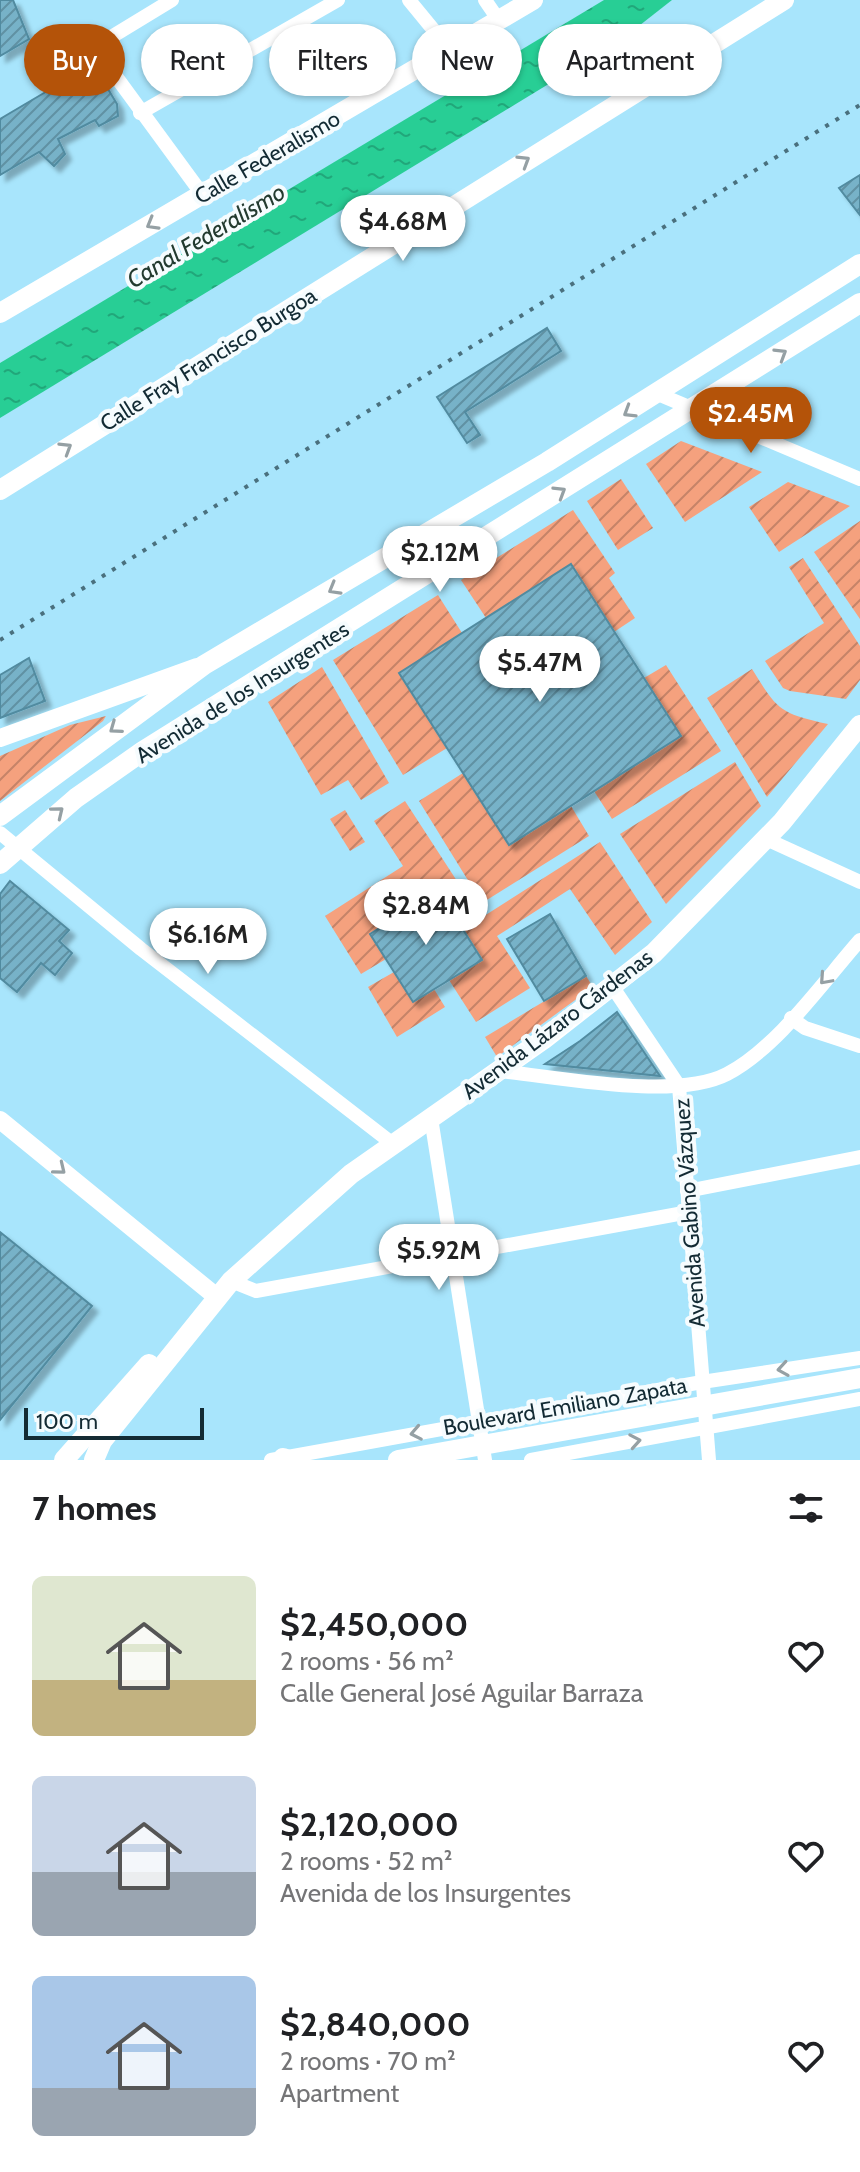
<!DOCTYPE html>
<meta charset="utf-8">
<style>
:root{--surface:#fff;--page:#f2f2f2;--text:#202124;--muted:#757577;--accent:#b45309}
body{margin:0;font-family:Cabin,sans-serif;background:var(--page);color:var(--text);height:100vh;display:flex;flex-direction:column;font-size:30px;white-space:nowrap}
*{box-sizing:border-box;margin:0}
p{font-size:26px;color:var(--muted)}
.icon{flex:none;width:44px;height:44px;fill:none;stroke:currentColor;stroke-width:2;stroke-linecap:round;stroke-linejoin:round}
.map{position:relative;height:1460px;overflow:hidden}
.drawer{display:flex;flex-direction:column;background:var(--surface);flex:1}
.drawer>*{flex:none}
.hud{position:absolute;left:24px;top:24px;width:812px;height:72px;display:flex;gap:16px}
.scale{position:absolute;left:24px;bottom:20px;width:180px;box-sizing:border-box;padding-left:8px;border:4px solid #132b34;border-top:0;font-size:22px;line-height:28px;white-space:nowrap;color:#132b34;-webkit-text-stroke:6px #f6fcfe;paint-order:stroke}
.price{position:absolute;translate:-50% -68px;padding:0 18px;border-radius:28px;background:#fff;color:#222;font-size:26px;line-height:52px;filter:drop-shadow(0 2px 4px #0008)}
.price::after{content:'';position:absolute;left:50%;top:48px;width:24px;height:18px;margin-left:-12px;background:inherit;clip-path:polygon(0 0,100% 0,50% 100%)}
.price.active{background:var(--accent);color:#fff}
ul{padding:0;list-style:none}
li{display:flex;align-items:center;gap:24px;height:200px;padding:0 32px}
li span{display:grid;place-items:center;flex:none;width:224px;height:160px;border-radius:12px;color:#555}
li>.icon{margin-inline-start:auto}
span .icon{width:96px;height:96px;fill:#fffc;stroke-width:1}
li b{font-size:34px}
h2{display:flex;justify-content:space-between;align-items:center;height:96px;padding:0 32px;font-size:34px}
.pill{padding:0 28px;border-radius:36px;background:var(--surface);box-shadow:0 2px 6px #0004;font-size:28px;line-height:72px}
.pill.active{background:var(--accent);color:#fff}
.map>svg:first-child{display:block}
.garden{fill:url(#garden-furrows)}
.water{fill:url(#water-ripples)}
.building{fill:url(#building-hatch);stroke:#518ba0;stroke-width:2;filter:url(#shadow)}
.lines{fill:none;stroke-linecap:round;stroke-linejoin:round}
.minor{stroke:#fff;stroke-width:14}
.tertiary{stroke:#fff;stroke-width:18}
.secondary{stroke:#fff;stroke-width:20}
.rail{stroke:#4a707e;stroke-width:4;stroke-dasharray:4 8;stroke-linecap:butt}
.oneway{stroke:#95a0a4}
.labels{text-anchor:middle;stroke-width:8;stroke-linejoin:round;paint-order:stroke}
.street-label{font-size:22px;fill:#132b34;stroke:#f6fcfe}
.water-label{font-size:24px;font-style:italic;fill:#233b30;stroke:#f6fcfe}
</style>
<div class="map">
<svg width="860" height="1460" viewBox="0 0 860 1460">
<defs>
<pattern id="garden-furrows" width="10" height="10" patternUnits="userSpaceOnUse" patternTransform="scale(2)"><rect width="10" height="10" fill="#f5a17e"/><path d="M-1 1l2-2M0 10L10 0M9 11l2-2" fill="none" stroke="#c58368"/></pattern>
<pattern id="water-ripples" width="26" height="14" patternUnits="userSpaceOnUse" patternTransform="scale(2)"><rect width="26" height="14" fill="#28ce95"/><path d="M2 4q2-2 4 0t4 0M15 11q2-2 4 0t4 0" fill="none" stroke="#21a77a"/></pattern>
<pattern id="building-hatch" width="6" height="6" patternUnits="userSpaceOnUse" patternTransform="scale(2)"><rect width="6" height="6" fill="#77b2c8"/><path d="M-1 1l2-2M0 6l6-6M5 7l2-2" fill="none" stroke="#6091a3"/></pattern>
<filter id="shadow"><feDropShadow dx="6" dy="6" stdDeviation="2" flood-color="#0004"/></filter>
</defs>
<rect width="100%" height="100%" fill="#a8e5fc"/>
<g class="garden">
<polygon points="681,441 762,472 685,522 646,464"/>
<polygon points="621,479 653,528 618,550 587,501"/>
<polygon points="788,482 850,506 779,552 749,507"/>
<polygon points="573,510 615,573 609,578 635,618 614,632 571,564 486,618 461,580"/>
<polygon points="860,521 860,619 814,552"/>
<polygon points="803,558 860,646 860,680 846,699 790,691 783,688 765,661 824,623 789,567"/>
<polygon points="438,595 462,633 399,673 447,748 403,775 333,660"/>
<polygon points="666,665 721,751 612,819 594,791 681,736 644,678"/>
<polygon points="322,667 389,783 361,800 348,780 321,795 268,702"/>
<path d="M752,669C778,711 780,713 828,724L767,797L707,698Z"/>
<polygon points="106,716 103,721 0,801 0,756 70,725"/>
<polygon points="735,762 761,806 666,904 620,834"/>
<polygon points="463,773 508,844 571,806 589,836 482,903 419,801"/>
<polygon points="405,801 481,918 600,842 652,922 615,955 570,889 497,936 530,988 476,1022 449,980 482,959 440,891 370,933 386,959 361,974 325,916 403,866 374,821"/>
<polygon points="345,810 365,842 350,851 330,819"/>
<polygon points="394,972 413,1002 434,989 445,1007 397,1037 368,987"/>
<polygon points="586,976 593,987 497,1057 485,1037"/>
</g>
<polygon class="water" points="604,0 672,0 621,40 0,418 0,363"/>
<g class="building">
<polygon points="0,0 13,0 29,39 0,56"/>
<polygon points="93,64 117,104 118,116 99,126 95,120 58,139 65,154 54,166 39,152 0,175 0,119"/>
<polygon points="860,175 860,215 839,188"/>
<polygon points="547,328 561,351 465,412 480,435 467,443 437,397"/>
<polygon points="571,564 681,736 509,845 399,673"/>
<polygon points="29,658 45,701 0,718 0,675"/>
<polygon points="10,881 69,930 59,941 72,953 55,975 41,963 17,992 0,978 0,894"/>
<polygon points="439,891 482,960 413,1002 370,934"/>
<polygon points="550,914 586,976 544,1001 507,939"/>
<polygon points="617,1012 660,1076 545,1064 580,1041"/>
<polygon points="0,1232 92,1306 0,1420"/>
</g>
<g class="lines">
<g class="minor">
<polyline points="172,0 103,42 98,52 202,194"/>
<polyline points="409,0 450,50"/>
<polyline points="485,0 500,22"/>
<polyline points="140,113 338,0"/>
<polyline points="658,394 860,479"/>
<polyline points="0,833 141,949 393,1144"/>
<polyline points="766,839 860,882"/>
<polyline points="612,986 679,1086 709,1460"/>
<polyline points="791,1018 805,1028 860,1046"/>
<path d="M499,1071C559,1077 675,1101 727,1074C777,1048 823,982 860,940"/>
<polyline points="431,1118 485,1460"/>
<polyline points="687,1191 860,1157"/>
<polyline points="231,1281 256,1291 689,1212"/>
<polyline points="271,1460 702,1382 860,1358"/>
<polyline points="531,1460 860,1399"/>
</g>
<g class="tertiary">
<polyline points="0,738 197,667"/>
<polyline points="0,1120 218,1298"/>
</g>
<g class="secondary">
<polyline points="0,313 533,0"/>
<polyline points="0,490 784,0"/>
<polyline points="0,816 204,665 547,462 860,264"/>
<polyline points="0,864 76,798 143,751 860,303"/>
<polyline points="283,1458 289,1460"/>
<polyline points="64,1460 149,1364"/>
<polyline points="94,1460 102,1441 231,1281 351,1174 544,1039 654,953 782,822 860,725"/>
<polyline points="398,1460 860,1378"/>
</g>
<polyline class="rail" points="0,640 860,105"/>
</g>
<defs><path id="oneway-chevron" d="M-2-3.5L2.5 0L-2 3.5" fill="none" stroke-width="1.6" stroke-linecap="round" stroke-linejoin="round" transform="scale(2)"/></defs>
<g class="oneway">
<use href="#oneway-chevron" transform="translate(524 161) rotate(-32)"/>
<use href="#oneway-chevron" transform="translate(152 224) rotate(150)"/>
<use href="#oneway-chevron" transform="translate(781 354) rotate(-32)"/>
<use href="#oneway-chevron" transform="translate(629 412) rotate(148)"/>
<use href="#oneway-chevron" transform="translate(66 448) rotate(-32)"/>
<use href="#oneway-chevron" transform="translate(560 492) rotate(-32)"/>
<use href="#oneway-chevron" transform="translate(334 589) rotate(150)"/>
<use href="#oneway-chevron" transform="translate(115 728) rotate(144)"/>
<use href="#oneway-chevron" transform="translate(58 812) rotate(-39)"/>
<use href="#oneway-chevron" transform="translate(825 979) rotate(132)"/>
<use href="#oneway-chevron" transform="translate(60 1169) rotate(39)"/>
<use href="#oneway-chevron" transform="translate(783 1369) rotate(171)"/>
<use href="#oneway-chevron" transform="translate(416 1433) rotate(169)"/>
<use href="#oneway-chevron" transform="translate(635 1441) rotate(-10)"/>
</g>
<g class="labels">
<g class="street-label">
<text transform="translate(267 157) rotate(-30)" y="8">Calle Federalismo</text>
<text transform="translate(208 359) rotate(-32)" y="8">Calle Fray Francisco Burgoa</text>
<text transform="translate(242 692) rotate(-32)" y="8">Avenida de los Insurgentes</text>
<text transform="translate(557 1024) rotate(-37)" y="8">Avenida Lázaro Cárdenas</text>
<text transform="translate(689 1213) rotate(-94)" y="8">Avenida Gabino Vázquez</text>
<text transform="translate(565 1406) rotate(-10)" y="8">Boulevard Emiliano Zapata</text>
</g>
<g class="water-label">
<text transform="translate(206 236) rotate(-31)" y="8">Canal Federalismo</text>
</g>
</g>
</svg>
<div class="scale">100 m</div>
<b class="price" style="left:403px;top:263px">$4.68M</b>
<b class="price active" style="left:751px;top:455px">$2.45M</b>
<b class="price" style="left:440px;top:594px">$2.12M</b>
<b class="price" style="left:540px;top:704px">$5.47M</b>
<b class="price" style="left:426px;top:947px">$2.84M</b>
<b class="price" style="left:208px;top:976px">$6.16M</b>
<b class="price" style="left:439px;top:1292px">$5.92M</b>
<div class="hud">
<a class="pill active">Buy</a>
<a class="pill">Rent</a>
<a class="pill">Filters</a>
<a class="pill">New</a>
<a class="pill">Apartment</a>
</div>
</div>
<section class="drawer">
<h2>7 homes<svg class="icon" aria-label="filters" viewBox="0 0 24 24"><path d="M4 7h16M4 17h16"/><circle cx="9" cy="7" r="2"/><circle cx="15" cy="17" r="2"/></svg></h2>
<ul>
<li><span style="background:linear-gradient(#dfe7d0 65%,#c2b280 0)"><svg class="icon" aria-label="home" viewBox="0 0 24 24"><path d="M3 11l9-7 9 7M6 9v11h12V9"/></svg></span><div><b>$2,450,000</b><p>2 rooms · 56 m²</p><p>Calle General José Aguilar Barraza</p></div><svg class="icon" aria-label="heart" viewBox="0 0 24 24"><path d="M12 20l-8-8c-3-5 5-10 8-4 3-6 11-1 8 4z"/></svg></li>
<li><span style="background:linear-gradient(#c9d6e8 60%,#9aa5b1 0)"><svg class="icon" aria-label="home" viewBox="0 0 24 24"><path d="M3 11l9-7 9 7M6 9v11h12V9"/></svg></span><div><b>$2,120,000</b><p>2 rooms · 52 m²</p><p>Avenida de los Insurgentes</p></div><svg class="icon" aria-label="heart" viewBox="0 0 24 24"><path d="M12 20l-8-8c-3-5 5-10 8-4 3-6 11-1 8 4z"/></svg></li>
<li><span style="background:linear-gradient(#a9c7e8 70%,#9aa5b1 0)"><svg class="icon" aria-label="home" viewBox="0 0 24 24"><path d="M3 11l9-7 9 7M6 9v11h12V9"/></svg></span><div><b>$2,840,000</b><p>2 rooms · 70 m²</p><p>Apartment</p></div><svg class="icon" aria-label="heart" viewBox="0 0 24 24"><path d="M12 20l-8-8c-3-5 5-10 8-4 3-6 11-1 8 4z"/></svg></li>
</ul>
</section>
